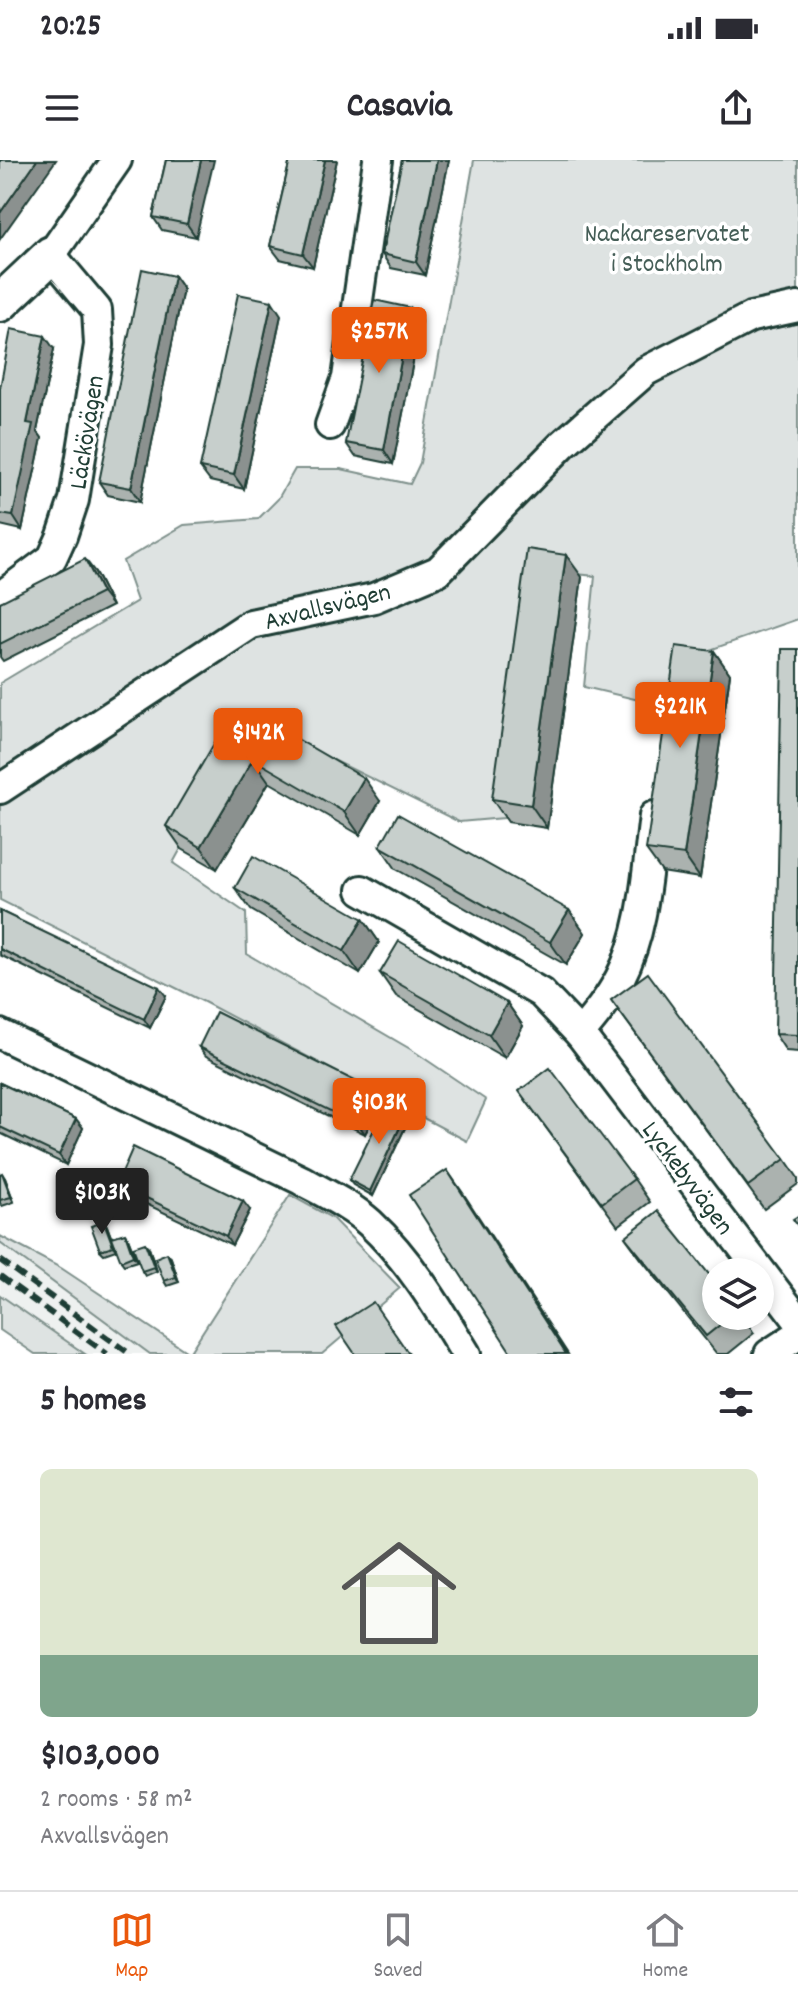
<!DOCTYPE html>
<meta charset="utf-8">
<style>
:root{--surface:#fff;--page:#f7f7f7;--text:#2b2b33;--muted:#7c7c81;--line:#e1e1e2;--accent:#ea580c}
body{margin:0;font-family:Dekko,sans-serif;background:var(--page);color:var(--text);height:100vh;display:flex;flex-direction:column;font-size:30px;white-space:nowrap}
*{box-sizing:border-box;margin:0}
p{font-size:26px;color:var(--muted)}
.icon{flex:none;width:44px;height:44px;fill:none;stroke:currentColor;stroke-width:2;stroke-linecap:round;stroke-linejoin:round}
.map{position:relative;height:1194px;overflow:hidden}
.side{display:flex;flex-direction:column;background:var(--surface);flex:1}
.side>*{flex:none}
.buttons{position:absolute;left:702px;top:1098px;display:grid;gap:16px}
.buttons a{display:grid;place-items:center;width:72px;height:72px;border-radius:50%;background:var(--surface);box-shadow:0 4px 12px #0003;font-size:40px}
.price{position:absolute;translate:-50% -68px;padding:0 18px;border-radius:8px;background:var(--accent);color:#fff;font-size:26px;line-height:52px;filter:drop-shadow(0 2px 4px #0008)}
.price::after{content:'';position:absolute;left:50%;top:48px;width:24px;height:18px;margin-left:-12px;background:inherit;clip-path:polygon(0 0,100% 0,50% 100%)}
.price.current{background:#222;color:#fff}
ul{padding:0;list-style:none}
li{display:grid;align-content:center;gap:16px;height:424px;padding:0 40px}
li span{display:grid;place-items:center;height:248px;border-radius:12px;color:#555}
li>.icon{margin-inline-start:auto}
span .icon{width:144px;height:144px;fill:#fffc;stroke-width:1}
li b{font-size:34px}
h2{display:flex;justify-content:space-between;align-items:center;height:96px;padding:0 40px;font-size:34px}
.status{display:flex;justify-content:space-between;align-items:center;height:56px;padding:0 40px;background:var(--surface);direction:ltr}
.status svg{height:22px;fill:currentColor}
header{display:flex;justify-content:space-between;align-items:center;height:104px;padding:0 40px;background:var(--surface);font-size:36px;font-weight:700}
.tab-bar{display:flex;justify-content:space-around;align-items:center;height:112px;border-top:2px solid var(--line);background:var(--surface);font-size:22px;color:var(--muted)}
.tab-bar a{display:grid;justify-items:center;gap:4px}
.tab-bar .current{color:var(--accent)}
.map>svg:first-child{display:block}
.built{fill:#eef1f0}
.green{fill:#dee3e2;stroke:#7e908b;stroke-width:2}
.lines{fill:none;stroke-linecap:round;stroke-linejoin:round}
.minor-casing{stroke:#1f3d34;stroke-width:34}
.tertiary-casing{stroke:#1f3d34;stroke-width:42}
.minor{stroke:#fff;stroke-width:28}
.tertiary{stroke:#fff;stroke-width:36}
.rail{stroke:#1f3d34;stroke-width:6;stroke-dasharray:12 6;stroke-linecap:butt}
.wall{fill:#abb2af;stroke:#1f3d34;stroke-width:2}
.shaded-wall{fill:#8b918f;stroke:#1f3d34;stroke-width:2}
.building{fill:#c7cfcc;stroke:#1f3d34;stroke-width:2}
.labels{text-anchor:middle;stroke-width:7;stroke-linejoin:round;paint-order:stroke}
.park-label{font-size:26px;fill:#455e57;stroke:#fff}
.street-label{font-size:26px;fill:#1f3d34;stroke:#fff}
</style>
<div class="status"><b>20:25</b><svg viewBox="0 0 49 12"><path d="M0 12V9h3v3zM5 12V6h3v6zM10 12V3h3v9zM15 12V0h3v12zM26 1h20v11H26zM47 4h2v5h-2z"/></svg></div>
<header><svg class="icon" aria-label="menu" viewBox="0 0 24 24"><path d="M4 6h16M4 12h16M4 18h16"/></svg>Casavia<svg class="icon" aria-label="share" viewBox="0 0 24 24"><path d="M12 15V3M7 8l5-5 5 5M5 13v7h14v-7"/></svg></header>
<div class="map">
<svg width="798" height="1194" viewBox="0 0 798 1194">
<rect width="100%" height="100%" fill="#fff"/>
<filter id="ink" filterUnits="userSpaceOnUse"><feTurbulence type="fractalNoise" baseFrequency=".0125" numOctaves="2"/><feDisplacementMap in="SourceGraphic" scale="16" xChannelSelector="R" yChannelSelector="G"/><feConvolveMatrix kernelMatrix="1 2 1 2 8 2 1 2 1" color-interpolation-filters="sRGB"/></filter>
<g filter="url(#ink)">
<polygon class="built" points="0,1083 76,1137 150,1194 85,1194 0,1135"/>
<g class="green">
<polygon points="474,0 798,0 798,135 708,161 626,217 744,175 798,163 798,459 684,499 678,538 664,546 584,527 595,416 538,410 504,658 459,662 275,571 238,585 173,703 246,753 247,794 412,890 486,940 467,981 204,842 0,740 0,523 137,441 123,401 184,365 258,359 278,339 295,309 341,309 410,324 420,303"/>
<polygon points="290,1035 332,1058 400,1128 322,1194 150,1194 0,1083 0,1076 61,1108 189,1193"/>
<polygon points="0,1135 85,1194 35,1194 0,1170"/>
</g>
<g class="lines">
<g class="minor-casing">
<g id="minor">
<polyline points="330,265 347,218 378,0"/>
<polyline points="0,437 52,398 62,376 74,340 99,185 97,150 51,95 117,0"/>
<polyline points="0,629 251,464 374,438 438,411 563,284 646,211 751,157 798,147"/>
<polyline points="362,730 541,833 580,874 798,1160"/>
<path d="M0,874L301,1020C324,1033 350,1045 370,1063C409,1099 439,1149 466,1194"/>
<path d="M580,874C595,856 609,839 620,818C645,770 647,708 654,656"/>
<polyline points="769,1194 798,1175"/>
</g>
</g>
<g class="tertiary-casing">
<polyline id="tertiary" points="0,143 51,95"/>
</g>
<use href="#minor" class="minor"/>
<use href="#tertiary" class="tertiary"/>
<g class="rail">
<polyline points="0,1100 130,1194"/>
<polyline points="0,1116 107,1194"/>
</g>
</g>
<g class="wall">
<polygon points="166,0 196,77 162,70 153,57"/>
<polygon points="290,0 337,0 313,107 280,99 270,86"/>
<polygon points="402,0 449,0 425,115 391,108 382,94"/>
<polygon points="174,116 183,129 140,342 108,335 99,322"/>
<polygon points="281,155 244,329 210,321 200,308"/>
<polygon points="421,161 393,304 355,296 346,283"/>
<polygon points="54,189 37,271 42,278 22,370 0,365 0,228"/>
<polygon points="95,412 112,446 3,501 0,497 0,442"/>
<polygon points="582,417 547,668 508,662 492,639"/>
<polygon points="798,489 798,892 786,891 775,874"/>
<polygon points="714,491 730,514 700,718 662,712 646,690"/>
<polygon points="241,581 380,641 360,675 269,622 217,709 182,689 166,666"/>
<polygon points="380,686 569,750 585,773 566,805 396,709"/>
<polygon points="235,728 363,759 379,782 360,814 251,750"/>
<polygon points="0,751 166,836 150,868 0,795"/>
<polygon points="380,813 507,843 523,866 505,898 396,836"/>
<polygon points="611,840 785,999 798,1018 798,1024 764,1049"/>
<polygon points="199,887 382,940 365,974 206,896"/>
<polygon points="0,923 76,959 83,968 66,1005 0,973"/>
<polygon points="519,931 634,1019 650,1042 618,1066"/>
<polygon points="411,955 373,1036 353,1025 349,1020"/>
<polygon points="0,1014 5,1018 14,1042 2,1046 0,1043"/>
<polygon points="117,1024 250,1050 232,1085 123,1033"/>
<polygon points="107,1066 116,1090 104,1094 100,1090"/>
<polygon points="625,1077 716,1156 742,1156 754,1173 728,1194 717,1194 641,1099"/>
<polygon points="128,1078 137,1101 124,1105 121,1101"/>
<polygon points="149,1088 157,1111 145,1116 142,1111"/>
<polygon points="171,1098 179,1122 167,1126 164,1121"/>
</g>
<g class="shaded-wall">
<polygon points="37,0 56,0 0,79 0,53"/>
<polygon points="201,0 214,0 196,77 187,64"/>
<polygon points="325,0 337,0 313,107 303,94"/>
<polygon points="437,0 449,0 425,115 416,102"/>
<polygon points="174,116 183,129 140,342 131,328"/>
<polygon points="272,141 281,155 244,329 234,315"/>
<polygon points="411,148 421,161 393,304 384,290"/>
<polygon points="45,176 54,189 37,271 42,278 22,370 13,356 27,263"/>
<polygon points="566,395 582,417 547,668 531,645"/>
<polygon points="85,399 95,412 112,446 102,433"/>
<polygon points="714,491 730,514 700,718 684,695"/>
<polygon points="253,599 269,622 217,709 201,687"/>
<polygon points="364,618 380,641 360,675 344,652"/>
<polygon points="569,750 585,773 566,805 550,782"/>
<polygon points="363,759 379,782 360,814 344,791"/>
<polygon points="159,827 166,836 150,868 144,859"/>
<polygon points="507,843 523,866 505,898 489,875"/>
<polygon points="375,931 382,940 365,974 359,965"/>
<polygon points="408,950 411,955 373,1036 370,1031"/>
<polygon points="76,959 83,968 66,1005 59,995"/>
<polygon points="447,1010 463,1033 568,1194 566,1194"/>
<polygon points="2,1013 5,1018 14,1042 11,1037"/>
<polygon points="243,1041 250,1050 232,1085 226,1076"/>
<polygon points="104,1062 107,1066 116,1090 113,1086"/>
<polygon points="125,1073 128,1078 137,1101 133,1096"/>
<polygon points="145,1083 149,1088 157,1111 154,1107"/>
<polygon points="167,1093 171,1098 179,1122 176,1117"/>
</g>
<g class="building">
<polygon points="0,0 37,0 0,53"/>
<polygon points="166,0 201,0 187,64 153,57"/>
<polygon points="290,0 325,0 303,94 270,86"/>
<polygon points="402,0 437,0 416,102 382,94"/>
<polygon points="142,109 174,116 131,328 99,322"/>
<polygon points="238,134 272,141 234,315 200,308"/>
<polygon points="374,140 411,148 384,290 346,283"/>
<polygon points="11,169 45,176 27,263 33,264 13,356 0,354 0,228"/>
<polygon points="527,389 566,395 531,645 492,639"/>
<polygon points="85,399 102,433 0,484 0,442"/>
<polygon points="676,486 714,491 684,695 646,690"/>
<polygon points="782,489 798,489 798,875 775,874"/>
<polygon points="256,555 364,618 344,652 253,599 201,687 166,666 222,570 241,581"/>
<polygon points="398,654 569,750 550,782 380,686"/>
<polygon points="253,696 363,759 344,791 235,728"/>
<polygon points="0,751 159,827 144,859 0,789"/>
<polygon points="399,781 507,843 489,875 380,813"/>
<polygon points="648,813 785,999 748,1026 611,840"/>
<polygon points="216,852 375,931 359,965 199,887"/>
<polygon points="550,908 634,1019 602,1043 519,931"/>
<polygon points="0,923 76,959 59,995 0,967"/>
<polygon points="388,941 408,950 370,1031 349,1020"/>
<polygon points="133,987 243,1041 226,1076 117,1024"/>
<polygon points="447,1010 566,1194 512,1194 409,1035"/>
<polygon points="2,1013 11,1037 0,1040 0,1014"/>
<polygon points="658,1051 716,1123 716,1156 731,1156 706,1176 625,1077"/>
<polygon points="798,1056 798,1066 793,1059"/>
<polygon points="104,1062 113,1086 100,1090 91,1066"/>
<polygon points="125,1073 133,1096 121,1101 112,1077"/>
<polygon points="145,1083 154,1107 142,1111 133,1087"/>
<polygon points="167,1093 176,1117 164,1121 155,1098"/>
<polygon points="373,1142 409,1194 355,1194 336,1166"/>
</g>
</g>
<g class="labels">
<g class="park-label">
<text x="667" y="81">Nackareservatet<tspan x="667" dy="30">i Stockholm</tspan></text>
</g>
<g class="street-label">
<text transform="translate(85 272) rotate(-81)" y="9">Läckövägen</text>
<text transform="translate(327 445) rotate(-14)" y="9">Axvallsvägen</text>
<text transform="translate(689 1017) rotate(53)" y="9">Lyckebyvägen</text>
</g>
</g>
</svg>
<div class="buttons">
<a><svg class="icon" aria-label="layers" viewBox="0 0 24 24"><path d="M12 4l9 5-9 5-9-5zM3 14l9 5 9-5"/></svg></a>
</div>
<b class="price" style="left:379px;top:215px">$257K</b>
<b class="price" style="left:680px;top:590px">$221K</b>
<b class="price" style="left:258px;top:616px">$142K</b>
<b class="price" style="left:379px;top:986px">$103K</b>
<b class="price current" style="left:102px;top:1076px">$103K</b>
</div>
<section class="side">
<h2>5 homes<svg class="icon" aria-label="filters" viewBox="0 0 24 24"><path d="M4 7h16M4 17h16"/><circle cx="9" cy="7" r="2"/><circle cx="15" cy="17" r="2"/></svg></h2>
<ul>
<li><span style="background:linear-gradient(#dfe7d0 75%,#7fa58c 0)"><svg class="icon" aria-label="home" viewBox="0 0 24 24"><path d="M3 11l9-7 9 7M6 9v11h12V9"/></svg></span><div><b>$103,000</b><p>2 rooms · 58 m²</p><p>Axvallsvägen</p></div></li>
</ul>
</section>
<nav class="tab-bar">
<a class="current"><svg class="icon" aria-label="map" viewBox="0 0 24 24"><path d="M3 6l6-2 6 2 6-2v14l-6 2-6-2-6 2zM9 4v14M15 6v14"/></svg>Map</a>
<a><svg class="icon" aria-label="saved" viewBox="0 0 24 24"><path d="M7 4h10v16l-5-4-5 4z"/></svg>Saved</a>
<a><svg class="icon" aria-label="home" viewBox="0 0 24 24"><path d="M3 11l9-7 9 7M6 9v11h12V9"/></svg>Home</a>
</nav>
